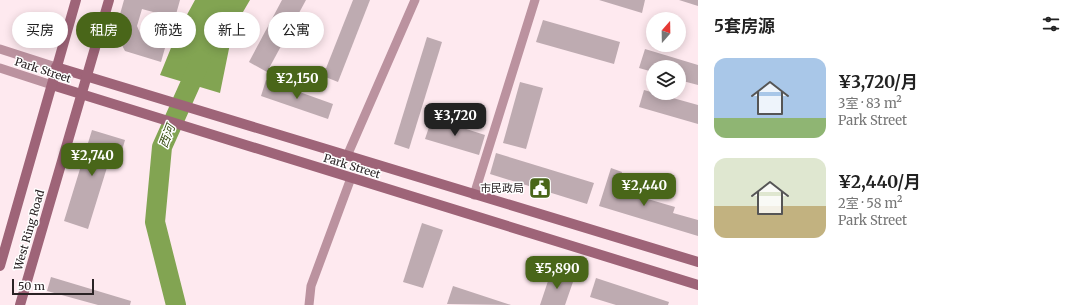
<!DOCTYPE html>
<html lang="zh">
<meta charset="utf-8">
<style>
:root{--surface:#fff;--page:#f6f6f6;--text:#222;--muted:#767676;--accent:#496619}
body{margin:0;font-family:Merriweather,"Noto Sans SC",serif;background:var(--page);color:var(--text);height:100vh;display:flex;flex-direction:column;font-size:15px;white-space:nowrap}
*{box-sizing:border-box;margin:0}
p{font-size:13px;color:var(--muted)}
.icon{flex:none;width:22px;height:22px;fill:none;stroke:currentColor;stroke-width:2;stroke-linecap:round;stroke-linejoin:round}
.map{position:relative;flex:1;overflow:hidden}
.sheet{display:flex;flex-direction:column;background:var(--surface);width:380px}
.sheet>*{flex:none}
.hud{position:absolute;left:12px;top:12px;width:380px;height:36px;display:flex;gap:8px}
.needle{width:26px;rotate:20deg}
.buttons{position:absolute;left:646px;top:12px;display:grid;gap:8px}
.buttons a{display:grid;place-items:center;width:40px;height:40px;border-radius:50%;background:var(--surface);box-shadow:0 2px 10px #0003;font-size:20px}
.scale{position:absolute;left:12px;bottom:10px;width:82px;box-sizing:border-box;padding-left:4px;border:2px solid #2a2325;border-top:0;font-size:11px;line-height:14px;white-space:nowrap;color:#2a2325;-webkit-text-stroke:3px #fff;paint-order:stroke}
.price{position:absolute;translate:-50% -34px;padding:0 9px;border-radius:8px;background:var(--accent);color:#fff;font-size:13px;line-height:26px;filter:drop-shadow(0 1px 2px #0008)}
.price::after{content:'';position:absolute;left:50%;top:24px;width:12px;height:9px;margin-left:-6px;background:inherit;clip-path:polygon(0 0,100% 0,50% 100%)}
.price.selected{background:#222;color:#fff}
ul{padding:0;list-style:none}
li{display:flex;align-items:center;gap:12px;height:100px;padding:0 16px}
li span{display:grid;place-items:center;flex:none;width:112px;height:80px;border-radius:12px;color:#555}
li>.icon{margin-inline-start:auto}
span .icon{width:48px;height:48px;fill:#fffc;stroke-width:1}
li b{font-size:17px}
h2{display:flex;justify-content:space-between;align-items:center;height:48px;padding:0 16px;font-size:17px}
.pill{padding:0 14px;border-radius:18px;background:var(--surface);box-shadow:0 2px 10px #0003;font-size:14px;line-height:36px}
.pill.selected{background:var(--accent);color:#fff}
main{display:flex;flex:1;min-height:0}
.map>svg:first-child{display:block}
.water{fill:#82a452}
.lines{fill:none;stroke-linecap:round;stroke-linejoin:round}
.river{stroke:#82a452;stroke-width:20}
.building{fill:#beabb1}
.street{stroke:#bb929f;stroke-width:9}
.secondary{stroke:#9e6478;stroke-width:10}
.labels{text-anchor:middle;stroke-width:3;stroke-linejoin:round;paint-order:stroke}
.street-label{font-size:11px;fill:#2a2325;stroke:#fff}
.poi-label{font-size:11px;fill:#2a2325;stroke:#fff;text-anchor:end}
.water-label{font-size:12px;font-style:italic;fill:#364c10;stroke:#fff}
</style>
<main>
<div class="map">
<svg width="698" height="305" viewBox="0 0 698 305">
<rect width="100%" height="100%" fill="#fee9ef"/>
<polygon class="water" points="195,0 250,0 233,29 220,93 160,75 177,33"/>
<g class="lines">
<polyline class="river" points="176,305 155,222 162,147 201,60"/>
</g>
<g class="building">
<polygon points="124,0 180,0 175,18 142,9 137,26 140,33 167,41 161,62 125,51 115,32"/>
<polygon points="282,0 306,0 267,72 249,62"/>
<polygon points="353,0 370,0 338,82 323,76"/>
<polygon points="599,0 645,0 642,13"/>
<polygon points="679,0 698,0 698,6"/>
<polygon points="543,20 620,42 614,64 536,42"/>
<polygon points="427,37 442,42 409,149 394,144"/>
<polygon points="645,49 698,65 698,85 679,80 679,67 653,67 653,72 639,68"/>
<polygon points="266,80 333,104 328,119 261,96"/>
<polygon points="520,82 543,88 526,149 503,143"/>
<polygon points="644,90 698,105 698,124 639,107"/>
<polygon points="432,118 485,135 479,155 425,139"/>
<polygon points="92,130 125,140 118,164 109,161 88,229 64,221"/>
<polygon points="496,153 594,183 587,204 490,174"/>
<polygon points="611,168 622,172 617,190 675,207 673,213 698,220 698,236 599,206"/>
<polygon points="422,223 443,230 423,288 403,282"/>
<polygon points="551,272 574,279 565,305 540,305"/>
<polygon points="51,277 131,301 130,305 98,305 47,291"/>
<polygon points="596,278 669,302 668,305 616,305 590,297"/>
<polygon points="453,286 511,305 447,304"/>
</g>
<g class="lines">
<g class="street">
<polyline points="0,49 56,67"/>
<polyline points="0,68 52,85"/>
<polyline points="347,156 415,0"/>
<polyline points="474,195 535,0"/>
<polyline points="309,305 311,286 351,178"/>
</g>
<g class="secondary">
<polyline points="56,67 698,262"/>
<polyline points="52,85 698,285"/>
<polyline points="0,266 76,0"/>
<polyline points="20,305 109,0"/>
</g>
</g>
<defs>
<g id="civic-square" transform="scale(1.15)"><rect x="-9" y="-9" width="18" height="18" rx="4" fill="#496619" stroke="#fff"/><path d="M-.6-6.5H3V-4.5H.6V-3L4-1V1h2V6H-6V1h2V-1L-.6-3ZM-1.2 2.5V6h2.4V2.5Z" fill="#fff"/></g>
</defs>
<g fill-rule="evenodd">
<use href="#civic-square" x="540" y="188"/>
</g>
<g class="labels">
<g class="street-label">
<text transform="translate(43 70) rotate(18)" y="4">Park Street</text>
<text transform="translate(352 166) rotate(17)" y="4">Park Street</text>
<text transform="translate(29 230) rotate(-74)" y="4">West Ring Road</text>
</g>
<g class="poi-label">
<text x="524" y="192">市民政局</text>
</g>
<g class="water-label">
<text transform="translate(167 136) rotate(-69)" y="4">西河</text>
</g>
</g>
</svg>
<div class="buttons">
<a><svg class="needle" viewBox="-14 -14 28 28"><path d="M0-13l5 13h-10z" fill="#e53935"/><path d="M0 13l5-13h-10z" fill="#767676"/></svg></a>
<a><svg class="icon" aria-label="layers" viewBox="0 0 24 24"><path d="M12 4l9 5-9 5-9-5zM3 14l9 5 9-5"/></svg></a>
</div>
<div class="scale">50 m</div>
<b class="price" style="left:297px;top:100px">¥2,150</b>
<b class="price selected" style="left:455px;top:137px">¥3,720</b>
<b class="price" style="left:92px;top:177px">¥2,740</b>
<b class="price" style="left:644px;top:207px">¥2,440</b>
<b class="price" style="left:557px;top:290px">¥5,890</b>
<div class="hud">
<a class="pill">买房</a>
<a class="pill selected">租房</a>
<a class="pill">筛选</a>
<a class="pill">新上</a>
<a class="pill">公寓</a>
</div>
</div>
<section class="sheet">
<h2>5套房源<svg class="icon" aria-label="filters" viewBox="0 0 24 24"><path d="M4 7h16M4 17h16"/><circle cx="9" cy="7" r="2"/><circle cx="15" cy="17" r="2"/></svg></h2>
<ul>
<li><span style="background:linear-gradient(#a9c7e8 75%,#8fb573 0)"><svg class="icon" aria-label="home" viewBox="0 0 24 24"><path d="M3 11l9-7 9 7M6 9v11h12V9"/></svg></span><div><b>¥3,720/月</b><p>3室 · 83 m²</p><p>Park Street</p></div></li>
<li><span style="background:linear-gradient(#dfe7d0 60%,#c2b280 0)"><svg class="icon" aria-label="home" viewBox="0 0 24 24"><path d="M3 11l9-7 9 7M6 9v11h12V9"/></svg></span><div><b>¥2,440/月</b><p>2室 · 58 m²</p><p>Park Street</p></div></li>
</ul>
</section>
</main>
